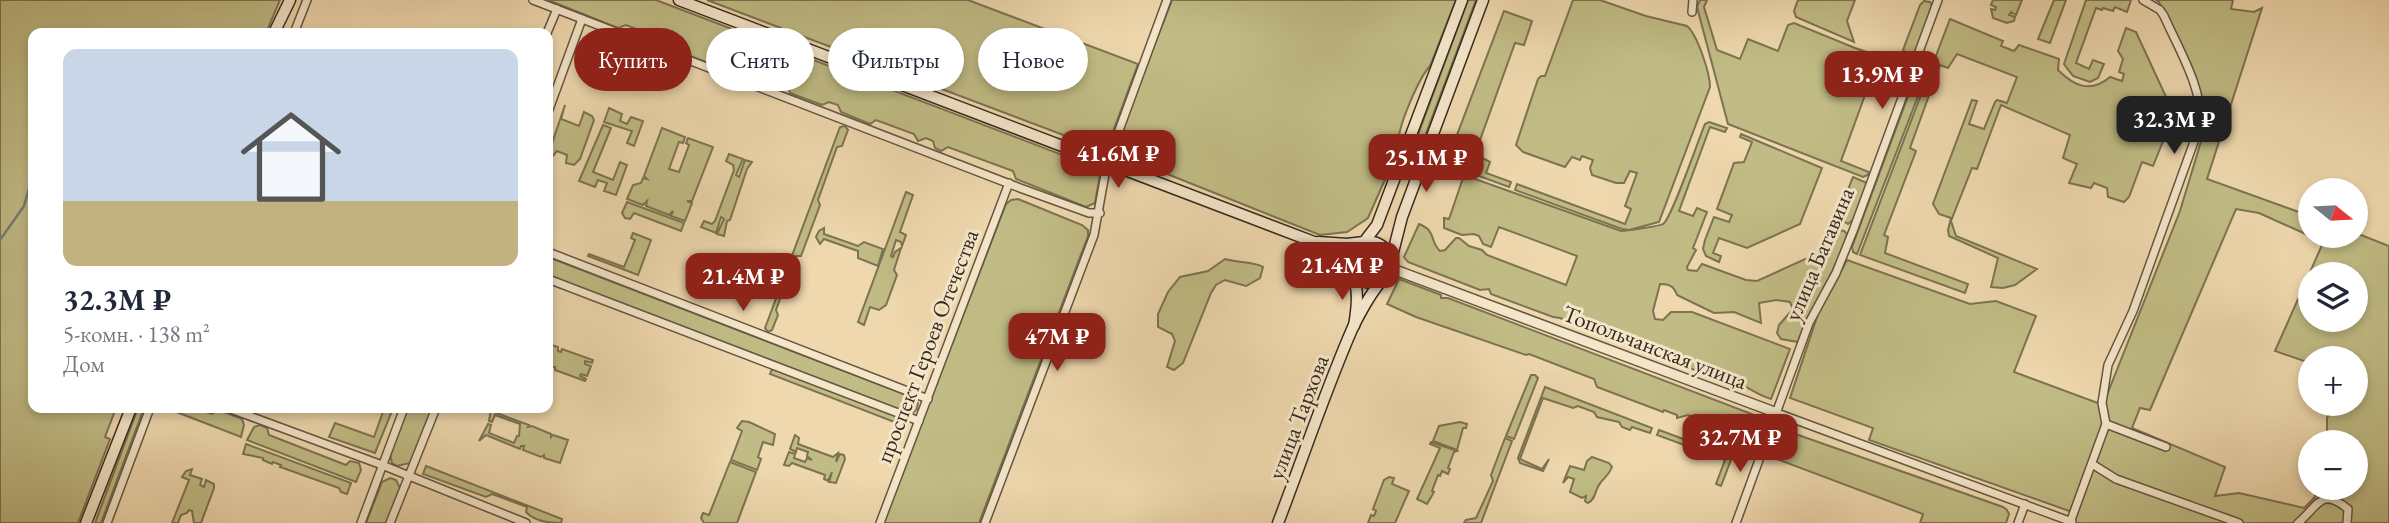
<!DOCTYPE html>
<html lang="ru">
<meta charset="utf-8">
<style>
:root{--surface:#fff;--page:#f6f6f7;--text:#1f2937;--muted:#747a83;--accent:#8f2418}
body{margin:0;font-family:"EB Garamond",serif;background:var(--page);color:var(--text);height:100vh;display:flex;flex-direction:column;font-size:26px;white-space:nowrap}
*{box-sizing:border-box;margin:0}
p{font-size:23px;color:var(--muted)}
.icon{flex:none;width:38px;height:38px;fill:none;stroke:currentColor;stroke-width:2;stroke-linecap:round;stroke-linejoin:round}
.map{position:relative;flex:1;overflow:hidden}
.side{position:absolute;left:28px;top:28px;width:525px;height:385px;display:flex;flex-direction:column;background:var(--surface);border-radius:14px;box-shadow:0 4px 10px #0003}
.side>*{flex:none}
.hud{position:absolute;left:574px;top:28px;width:665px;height:63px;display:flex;gap:14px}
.needle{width:46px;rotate:108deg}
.controls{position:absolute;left:2298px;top:178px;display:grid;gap:14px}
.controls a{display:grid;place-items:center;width:70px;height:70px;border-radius:50%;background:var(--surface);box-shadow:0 4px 10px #0003;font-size:35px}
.price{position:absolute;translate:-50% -60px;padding:0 16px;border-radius:14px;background:var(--accent);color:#fff;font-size:23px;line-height:46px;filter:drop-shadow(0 2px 4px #0008)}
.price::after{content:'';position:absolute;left:50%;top:42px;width:21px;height:16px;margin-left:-10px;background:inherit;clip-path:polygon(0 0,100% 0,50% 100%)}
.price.active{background:#222;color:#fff}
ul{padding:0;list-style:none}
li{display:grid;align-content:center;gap:14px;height:371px;padding:0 35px}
li span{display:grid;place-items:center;height:217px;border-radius:14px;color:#555}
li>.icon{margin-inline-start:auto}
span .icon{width:126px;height:126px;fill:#fffc;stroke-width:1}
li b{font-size:30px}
.tag{padding:0 24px;border-radius:32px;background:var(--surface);box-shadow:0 4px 10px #0003;font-size:24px;line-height:63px}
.tag.active{background:var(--accent);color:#fff}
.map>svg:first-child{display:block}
.green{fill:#c1bc85;stroke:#7c7352;stroke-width:2;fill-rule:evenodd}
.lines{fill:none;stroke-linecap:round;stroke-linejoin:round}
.stream{stroke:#728071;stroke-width:2.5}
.minor-casing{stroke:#645642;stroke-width:10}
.tertiary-casing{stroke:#645642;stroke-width:12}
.secondary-casing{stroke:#362a1e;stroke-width:13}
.minor{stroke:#f5e6ca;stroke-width:7}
.tertiary{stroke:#f5e6ca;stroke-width:9}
.secondary{stroke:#f5e6ca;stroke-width:10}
.labels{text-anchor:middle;stroke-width:6;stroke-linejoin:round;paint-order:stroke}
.street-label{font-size:23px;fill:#362a1e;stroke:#f5e6ca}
</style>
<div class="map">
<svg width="2389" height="523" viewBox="0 0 2389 523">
<rect width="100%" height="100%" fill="#efd8ae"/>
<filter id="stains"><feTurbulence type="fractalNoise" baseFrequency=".00286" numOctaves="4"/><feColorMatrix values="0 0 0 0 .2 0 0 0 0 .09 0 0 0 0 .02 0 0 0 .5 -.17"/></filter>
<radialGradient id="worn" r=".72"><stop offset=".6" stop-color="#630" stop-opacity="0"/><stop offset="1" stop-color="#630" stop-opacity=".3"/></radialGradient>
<g class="green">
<polygon points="0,0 280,0 266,33 33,33 33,408 116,408 105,437 110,439 78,523 0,523"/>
<polygon points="548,0 656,0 1094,167 1100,175 1095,203 1086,207 1016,179 1013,171 948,147 941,151 935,148 933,141 926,138 918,141 914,134 876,120 870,124 841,112 838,105 829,102 822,105 790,93 787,85 747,71 737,74 682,53 679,45 626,25 618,28"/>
<polygon points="707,0 968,0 1138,64 1108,145 1104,148 1095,147"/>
<path d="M1172,0H1456L1430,66C1419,78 1394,133 1399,148L1368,218L1347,232L1320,235L1117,154L1116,144Z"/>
<polygon points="1468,0 1476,0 1415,163 1412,165 1409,159"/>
<path d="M1573,0H1600L1646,16L1687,26C1697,34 1710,73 1710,87L1659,222L1629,230L1622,229L1515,190L1517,184L1625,224L1631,209L1625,206L1637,173L1630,171L1624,183H1616L1592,175L1590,168L1593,160L1582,156L1580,160L1572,157L1565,167L1523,152L1516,145L1538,79L1541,76H1545Z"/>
<polygon points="1700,0 1707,0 1704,7 1717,50 1740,59 1748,39 1778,51 1788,25 1794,23 1855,48 1887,59 1877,88 1868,87 1841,161 1869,172 1868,175 1863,177 1728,124 1697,7"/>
<polygon points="1798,0 1855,0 1847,21 1854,42 1796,17 1794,11"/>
<polygon points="1993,0 2022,0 2016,15 2011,12 2009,15 2015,17 2014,21 2007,23 1993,18 1991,9 1995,10 1996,7 1991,5"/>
<polygon points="2054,0 2066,0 2050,43 2038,39"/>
<polygon points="2086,0 2131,0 2127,12 2115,7 2113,11 2103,8 2102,10 2096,8 2076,63 2089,69 2093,60 2104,64 2098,78 2090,82 2073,76 2064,64"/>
<path d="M2156,0H2233L2231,9L2254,12L2262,8L2207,179L2310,216V236L2259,213L2236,209L2150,410L2140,408L2132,428L2225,467L2215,496L2239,493L2304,508L2315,497L2317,488H2356V443H2327V418L2333,404H2356V359H2310V363L2275,351L2322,245L2310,236H2356V233L2389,246V523H2071L2075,513L1869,440L1873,428L1790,398L1818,314L1847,260L1970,304L1996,301L2036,316L2014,372L2103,405L2180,211L2209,115L2159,2ZM2310,275H2356V320H2310Z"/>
<polygon points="1924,1 1930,2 1932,6 1915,55 1911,57 1903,50 1920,5"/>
<polygon points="1504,11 1532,21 1524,45 1515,43 1475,154 1490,162 1486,173 1511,182 1509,187 1446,164"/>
<path d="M1950,19L2003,41L2001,46L2014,51L2019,45L2059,59L2058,70C2075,87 2091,93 2110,77L2122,81L2124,74L2119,72L2123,59L2118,51L2126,28L2136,32L2174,114L2153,166L2142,162L2129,197L2124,202L2108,197L2107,188L2094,183L2091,188L2069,183L2077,164L2063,158L2070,135L2001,105L1977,169L1972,168L1951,221L1956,236L2037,269L2015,285L2003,288L1991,287L1998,258L1949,236L1948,230L1951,218L1939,214L1933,204L1972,100L1977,101L1969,124L1984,129L1995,102L1997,100L2007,103L2017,77L1957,54L1948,68L1940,65L1910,148L1916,151L1884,235L1888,237L1885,253L1968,284L1965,293L1860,255Z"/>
<polygon points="1923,56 1932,60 1857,254 1853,252 1852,247"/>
<polygon points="565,105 561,119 579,126 584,112 592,116 594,120 580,159 574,165 566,163 567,155 557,151 552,157 548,155"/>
<polygon points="609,108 622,114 620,121 627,124 631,117 643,121 634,146 627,143 632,131 604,122"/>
<path d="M1709,122L1727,128L1725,132L1710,127L1679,211L1693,216L1697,208L1707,212L1693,248L1696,250L1687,267L1688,270L1697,271L1702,264L1746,280L1757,281L1823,251L1839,230L1844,231L1847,234C1837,273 1810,304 1798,342L1781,339L1777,333L1779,325L1793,309L1790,302L1776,300L1759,303L1761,323L1734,312L1714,313L1677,295C1674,286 1669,284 1660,284L1653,311L1655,319L1663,320L1671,312H1692L1790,349L1771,399C1753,394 1740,379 1721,380L1560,318L1553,317L1491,294L1489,289L1480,290L1408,262L1404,257L1419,224C1437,231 1429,241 1440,251L1445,250L1456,238H1459L1469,246L1482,250L1487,255L1566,285L1577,256L1499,227L1491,247L1483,244L1479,236L1474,234L1462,235L1444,228V218L1449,219L1464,175L1621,231C1625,231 1660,226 1663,224C1671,220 1699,138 1705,124Z"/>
<polygon points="603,125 611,128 593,172 613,180 620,162 627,165 616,195 604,191 607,183 598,180 595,187 579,181"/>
<polygon points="845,126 848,130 842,146 837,147 818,200 820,205 801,256 796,256 776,310 778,315 772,330 768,332 765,328 840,127"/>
<polygon points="662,128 685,137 683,143 679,142 669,169 679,172 689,145 686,143 688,138 713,147 692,201 687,201 692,203 685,221 671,216 673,211 669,215 646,206 647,201 643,205 627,199 633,185 641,183 643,178 647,179 644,176"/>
<polygon points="1741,134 1822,168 1800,224 1747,248 1719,238 1713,253 1721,256 1719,262 1706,256 1703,249 1705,240 1714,217 1729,222 1732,215 1717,209 1734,163 1744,162 1752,142 1740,137"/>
<polygon points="729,154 743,159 736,175 739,177 745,160 752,162 747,169 730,220 727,221 724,236 717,234 724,219 721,217 716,233 701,227 704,221 712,224 715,221 734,170 733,165 726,161"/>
<polygon points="1853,177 1867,183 1853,220 1848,224 1840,219 1838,214"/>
<polygon points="906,192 913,195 900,232 906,235 902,246 901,242 896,240 891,256 893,257 895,252 901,248 894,270 897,275 886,305 879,310 870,307 864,325 858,322"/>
<polygon points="1018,199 1082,225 1088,230 1088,236 979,523 883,523 1006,204 1011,200"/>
<polygon points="627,202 684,223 681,231 634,213 630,219 625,218 622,213"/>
<polygon points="824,228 824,234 858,246 864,242 883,249 878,266 858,258 858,251 824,239 820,244 816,237 819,231"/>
<polygon points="633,233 651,240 638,275 588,256 589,254 624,267 635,240 631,238"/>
<circle cx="1371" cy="261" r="14"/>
<polygon points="548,257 912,397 918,403 917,409 912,414 906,413 548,275"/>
<path d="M1225,259C1237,263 1254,261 1263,267L1260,278L1246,286L1225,280L1216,285L1211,293L1183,363L1174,370L1167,367L1175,341L1172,334L1158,327V314L1168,292L1180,277L1208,271Z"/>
<polygon points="1399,279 1441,295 1441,298 1448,298 1757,416 1747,443 1743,441 1744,436 1688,415 1677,418 1677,415 1664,410 1663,412 1597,387 1594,379 1529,354 1526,355 1416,317 1387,304"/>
<polygon points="548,344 558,347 558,351 561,352 562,349 593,360 592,363 585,361 585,364 591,366 587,376 581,374 580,376 586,379 585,381 555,370 555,367 548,367"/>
<polygon points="772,369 904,419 902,425 770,374"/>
<polygon points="1531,375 1535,375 1538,378 1514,439 1506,436"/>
<polygon points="1545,387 1652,428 1650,433 1632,427 1630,430 1622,427 1619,422 1597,417 1594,412 1578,406 1573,408 1543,398 1520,459 1542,469 1549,459 1543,471 1520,463 1518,458"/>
<polygon points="138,408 144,408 101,523 95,523"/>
<polygon points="166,408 194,408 212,414 219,410 242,419 244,425 241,437"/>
<polygon points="407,408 433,408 410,463 397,466 392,463 390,454"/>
<polygon points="491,408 494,408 494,412 529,425 528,427 532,426 551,434 551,437 553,435 568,440 560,463 544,458 544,455 541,457 523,450 524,446 521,446 520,449 486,435 479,441 488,424 491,425 489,433 514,443 517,436 519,436 520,424 495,415 492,422 489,421"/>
<polygon points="384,409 392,411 375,453 329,437 335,423 374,437"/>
<polygon points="742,421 749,422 775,434 773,445 763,442 758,457 761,459 757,470 731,460 742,431 737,428"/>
<polygon points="1460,422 1467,424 1466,428 1463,428 1457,450 1433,441 1439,426"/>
<polygon points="260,425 267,428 269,435 346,465 350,461 359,463 361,470 356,482 247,440 254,427"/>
<polygon points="1659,430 1732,457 1721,486 1716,484 1725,460 1657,435"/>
<polygon points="1784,430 2003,507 2007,510 2009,514 2006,523 1920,523 1923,514 1774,458"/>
<polygon points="795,435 799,438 798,444 833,457 838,453 836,462 840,454 844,455 845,459 836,483 829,482 832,472 828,481 824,479 825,475 792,463 789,466 784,465 789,452 795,454 794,458 805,462 807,458 812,460 807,456 808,452 797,448 796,452 790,449"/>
<polygon points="1505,438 1512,441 1481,523 1464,523 1466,520 1476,518 1493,481 1491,475"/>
<polygon points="1431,442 1457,451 1454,452 1448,468 1450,469 1448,474 1442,471 1440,476 1438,475 1432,491 1434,492 1427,504 1417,499 1440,448 1430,444"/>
<polygon points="246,444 351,483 347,494 341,492 339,488 280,467 281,465 273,462 272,464 263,460 263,458 243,454"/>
<path d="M1592,457L1609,463L1612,467C1609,475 1605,477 1601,482C1594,490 1597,498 1588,503L1585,501L1586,496L1582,498L1570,492L1574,479L1568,477L1563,483L1570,466L1584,470L1587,461Z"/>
<polygon points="730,462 756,472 737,523 704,523 701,518 703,513 709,515"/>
<path d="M426,466L562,519L561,523C549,523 534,521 526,512L527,507L492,494L486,497L423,474Z"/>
<polygon points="192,469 190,475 202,479 200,485 204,487 206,480 214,484 214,488 201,523 194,523 192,511 189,510 187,513 181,515 178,523 172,523 189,480 182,477 186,471"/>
<polygon points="1389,477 1394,478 1392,484 1409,491 1395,523 1368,523 1371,515 1374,516 1376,511 1373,509 1384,480"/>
<polygon points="390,478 396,480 400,488 387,523 366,523 382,482"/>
</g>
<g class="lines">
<polyline class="stream" points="0,240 24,206 33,174"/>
<g class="minor-casing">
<g id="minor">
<polyline points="533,0 1020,188 1089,213 1100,213"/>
<polyline points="1692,12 1693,0"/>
<polyline points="294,33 307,0"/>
<polyline points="547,33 557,9"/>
<polyline points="548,112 582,19"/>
<polyline points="548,252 928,399"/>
<polyline points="548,279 919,421"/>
<polyline points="228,408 382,465 526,523"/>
<polyline points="1777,413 2072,522"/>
<polyline points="2106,424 2166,447"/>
<polyline points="2092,464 2116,479 2239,523"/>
<path d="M2071,520L2106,424L2102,403L2108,365L2133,311L2200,125C2204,90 2178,48 2164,16L2160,10L2143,0"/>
<polyline points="107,523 150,408"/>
<polyline points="361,523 404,408"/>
<polyline points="390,523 436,408"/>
<polyline points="880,523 1009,183"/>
<polyline points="985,523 1094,235 1107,163 1167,0"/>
<polyline points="1736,523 1809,323 1836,273 1853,231 1938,0"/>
<polyline points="2018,523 2025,504"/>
<path d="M2298,523C2319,505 2321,487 2348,509L2347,523"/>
</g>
</g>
<g class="tertiary-casing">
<polyline id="tertiary" points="1390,268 1777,413"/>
</g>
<g class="secondary-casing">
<g id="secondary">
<path d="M679,0L1314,242C1355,266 1362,279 1354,326"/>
<polyline points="274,33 290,0"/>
<polyline points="1318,242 1347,244 1364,242 1377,225 1462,0"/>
<polyline points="1391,260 1402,217 1483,0"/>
<polyline points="86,523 131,408"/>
<path d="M1278,523C1303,458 1325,391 1353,327C1360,313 1368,298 1378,285C1382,280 1388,275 1390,268C1395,249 1372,233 1356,247C1336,264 1358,292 1382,279"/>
</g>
</g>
<use href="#minor" class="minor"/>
<use href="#tertiary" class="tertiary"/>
<use href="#secondary" class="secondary"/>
</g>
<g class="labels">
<g class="street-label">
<text transform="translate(1819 254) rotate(-67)" y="8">улица Батавина</text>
<text transform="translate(927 346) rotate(-69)" y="8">проспект Героев Отечества</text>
<text transform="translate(1655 347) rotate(21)" y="8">Топольчанская улица</text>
<text transform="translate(1298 417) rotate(-69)" y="8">улица Тархова</text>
</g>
</g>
<rect width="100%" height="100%" filter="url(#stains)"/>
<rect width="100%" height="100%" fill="url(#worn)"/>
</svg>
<div class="controls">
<a><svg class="needle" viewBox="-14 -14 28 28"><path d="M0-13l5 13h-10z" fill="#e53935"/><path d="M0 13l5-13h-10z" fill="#747a83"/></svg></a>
<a><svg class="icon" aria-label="layers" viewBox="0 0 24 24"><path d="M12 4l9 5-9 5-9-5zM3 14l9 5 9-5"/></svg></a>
<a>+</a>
<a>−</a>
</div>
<b class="price" style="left:1882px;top:111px">13.9M ₽</b>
<b class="price active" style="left:2174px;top:156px">32.3M ₽</b>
<b class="price" style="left:1118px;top:190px">41.6M ₽</b>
<b class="price" style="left:1426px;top:194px">25.1M ₽</b>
<b class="price" style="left:1342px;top:302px">21.4M ₽</b>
<b class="price" style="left:743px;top:313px">21.4M ₽</b>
<b class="price" style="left:1057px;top:373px">47M ₽</b>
<b class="price" style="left:1740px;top:474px">32.7M ₽</b>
<div class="hud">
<a class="tag active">Купить</a>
<a class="tag">Снять</a>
<a class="tag">Фильтры</a>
<a class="tag">Новое</a>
</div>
<section class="side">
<ul>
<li><span style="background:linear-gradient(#c9d6e8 70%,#c2b280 0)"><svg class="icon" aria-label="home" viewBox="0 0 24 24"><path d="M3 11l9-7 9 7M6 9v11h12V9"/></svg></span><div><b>32.3M ₽</b><p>5-комн. · 138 m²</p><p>Дом</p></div></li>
</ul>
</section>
</div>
